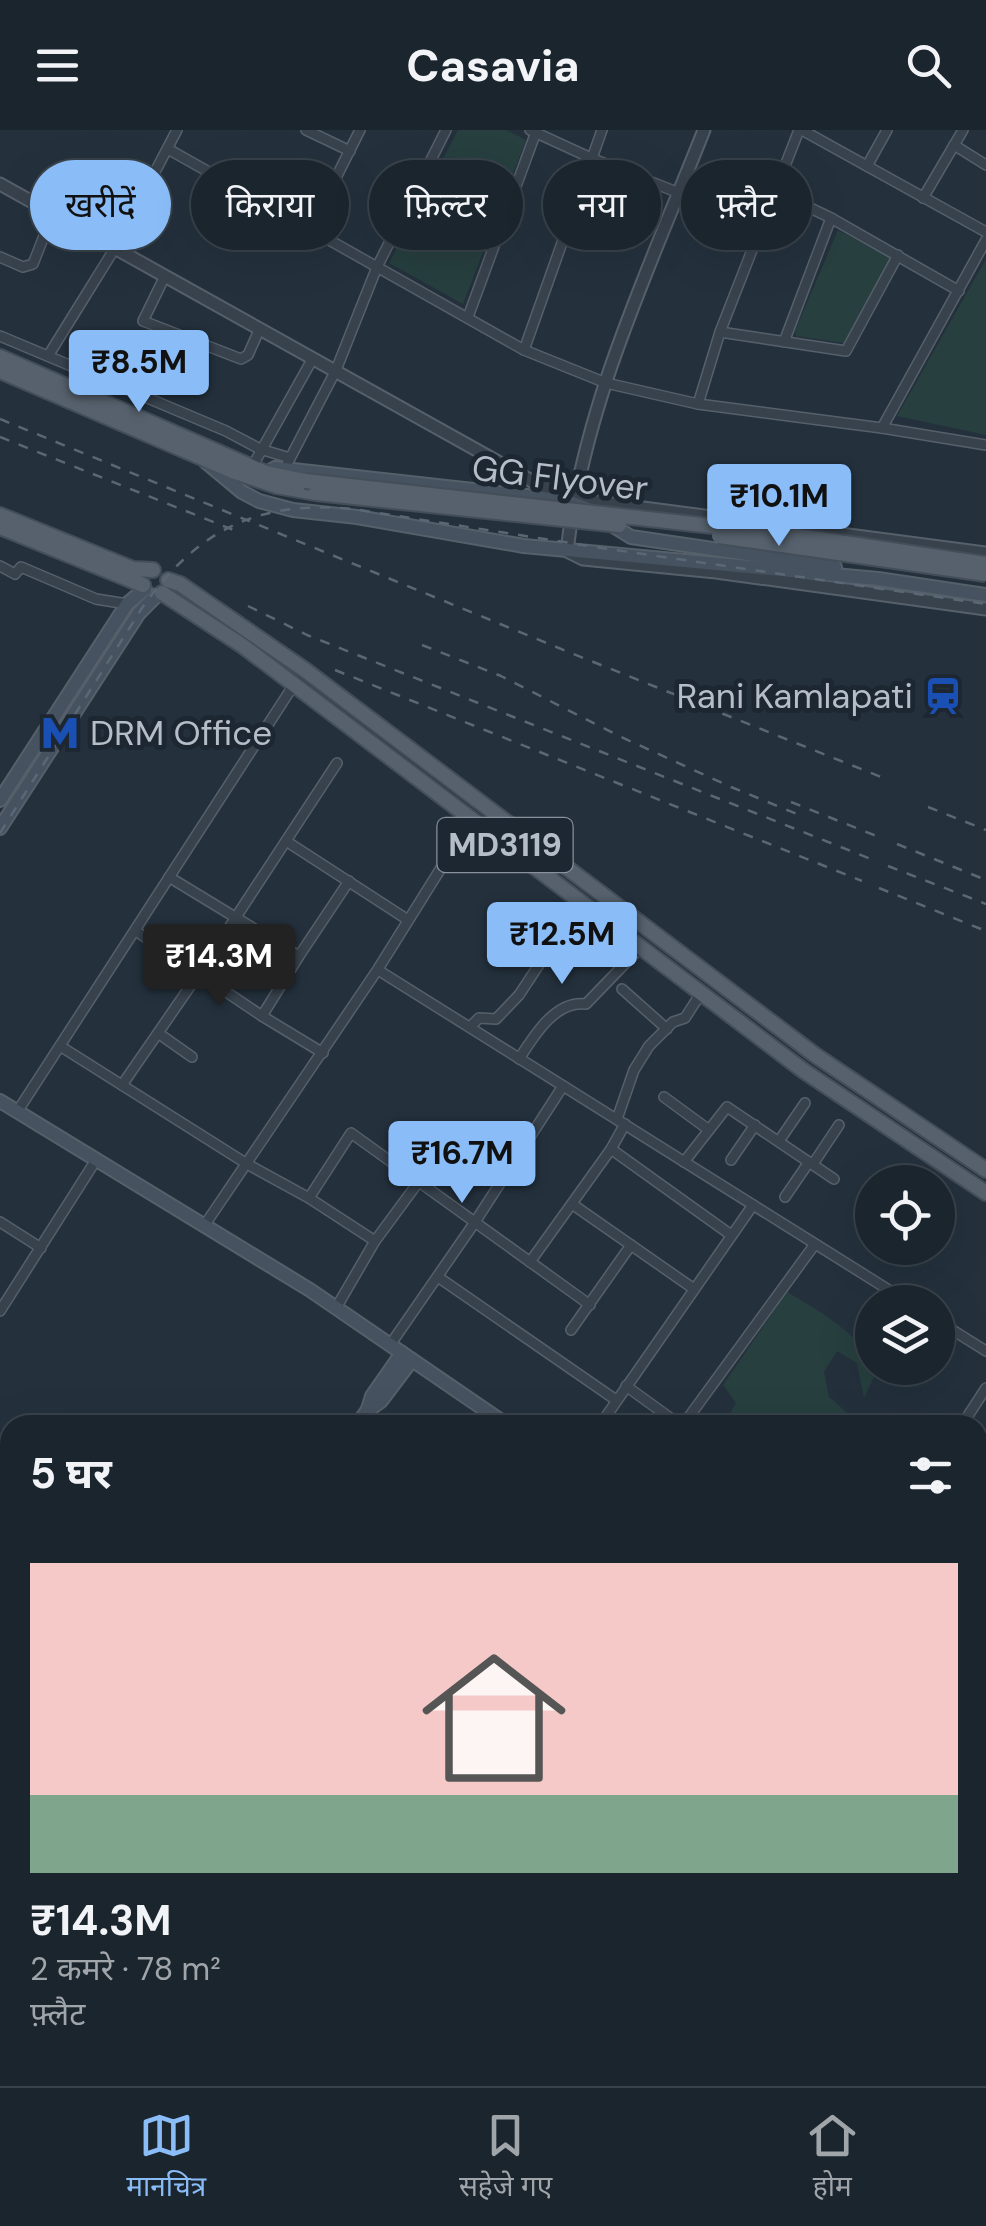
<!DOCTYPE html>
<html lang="hi">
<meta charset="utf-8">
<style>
:root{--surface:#1b252e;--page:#242d36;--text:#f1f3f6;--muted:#a0a5aa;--line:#39424a;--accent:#8abcf7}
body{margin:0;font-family:"DM Sans","Noto Sans Devanagari",sans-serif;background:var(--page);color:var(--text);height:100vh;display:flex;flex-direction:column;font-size:38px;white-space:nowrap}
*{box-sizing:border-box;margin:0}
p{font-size:32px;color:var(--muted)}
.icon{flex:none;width:55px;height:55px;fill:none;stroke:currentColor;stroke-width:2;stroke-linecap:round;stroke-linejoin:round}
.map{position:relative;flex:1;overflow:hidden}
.panel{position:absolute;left:0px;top:1285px;width:988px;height:672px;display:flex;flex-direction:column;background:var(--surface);border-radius:30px 30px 0 0;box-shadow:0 10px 40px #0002,0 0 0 2px var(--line)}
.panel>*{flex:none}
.banner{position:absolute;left:30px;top:30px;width:928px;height:90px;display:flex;gap:20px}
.fabs{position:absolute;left:855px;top:1035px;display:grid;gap:20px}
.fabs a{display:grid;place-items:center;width:100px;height:100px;border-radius:50%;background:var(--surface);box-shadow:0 10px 40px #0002,0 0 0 2px var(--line);font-size:50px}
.price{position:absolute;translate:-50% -85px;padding:0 22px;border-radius:10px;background:var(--accent);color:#111;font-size:32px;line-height:65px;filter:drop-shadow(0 2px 5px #0008)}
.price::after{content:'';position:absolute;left:50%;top:60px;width:30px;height:22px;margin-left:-15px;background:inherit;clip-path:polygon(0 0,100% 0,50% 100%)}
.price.active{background:#222;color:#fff}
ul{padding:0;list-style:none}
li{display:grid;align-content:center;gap:20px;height:530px;padding:0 30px}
li span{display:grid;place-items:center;height:310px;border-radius:0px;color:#555}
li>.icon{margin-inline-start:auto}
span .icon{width:180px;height:180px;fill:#fffc;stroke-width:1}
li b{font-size:42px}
h2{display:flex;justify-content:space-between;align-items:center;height:120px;padding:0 30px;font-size:42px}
.tag{padding:0 35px;border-radius:45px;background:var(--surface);box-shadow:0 10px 40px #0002,0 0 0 2px var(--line);font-size:35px;line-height:90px}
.tag.active{background:var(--accent);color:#111}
header{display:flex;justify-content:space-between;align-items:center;height:130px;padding:0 30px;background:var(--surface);font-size:45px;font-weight:700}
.menu{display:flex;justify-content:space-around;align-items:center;height:140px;border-top:2px solid var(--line);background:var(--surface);font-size:28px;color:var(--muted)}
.menu a{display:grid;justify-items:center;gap:5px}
.menu .active{color:var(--accent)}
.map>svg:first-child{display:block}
.medical{fill:#30303e}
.green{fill:#273f3f}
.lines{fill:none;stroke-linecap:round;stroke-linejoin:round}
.minor-casing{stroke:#56606b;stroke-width:12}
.tertiary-casing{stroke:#56606b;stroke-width:15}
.secondary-casing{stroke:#56606b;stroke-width:16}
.primary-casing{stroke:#444e59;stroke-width:18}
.minor{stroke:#38424d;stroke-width:9}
.tertiary{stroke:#38424d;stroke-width:11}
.secondary{stroke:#465260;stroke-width:12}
.primary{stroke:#56616d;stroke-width:14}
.rail{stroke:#5a6774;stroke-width:2.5;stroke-dasharray:10 10;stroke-linecap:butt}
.primary-bridge-casing{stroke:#444e59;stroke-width:18;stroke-linecap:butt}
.primary-bridge{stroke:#56616d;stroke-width:14}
.labels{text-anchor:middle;stroke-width:10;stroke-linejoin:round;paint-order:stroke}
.shield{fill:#1d2732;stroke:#87909b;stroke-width:2.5}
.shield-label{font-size:32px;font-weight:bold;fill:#b4bdc8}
.street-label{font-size:35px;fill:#b4bdc8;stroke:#1d2732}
.poi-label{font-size:35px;fill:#b4bdc8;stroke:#1d2732;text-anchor:end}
</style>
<header><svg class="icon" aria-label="menu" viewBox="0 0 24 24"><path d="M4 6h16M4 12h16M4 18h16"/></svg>Casavia<svg class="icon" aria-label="search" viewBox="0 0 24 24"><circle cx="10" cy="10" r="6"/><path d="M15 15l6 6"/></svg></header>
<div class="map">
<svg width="986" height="1956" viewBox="0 0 986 1956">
<rect width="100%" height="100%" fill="#24313d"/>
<polygon class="medical" points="286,1948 366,1948 360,1956 281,1956"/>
<g class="green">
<polygon points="458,0 506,0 526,10 463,174 389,133"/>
<polygon points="838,100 890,128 844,213 796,206 795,201"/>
<polygon points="986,129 986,305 897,286"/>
<path d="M787,1162C811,1176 870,1209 872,1238H878L864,1268L857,1233L837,1221L824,1242L829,1267L850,1285L846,1295H723L736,1273L723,1255Z"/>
<polygon points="0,1491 10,1491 10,1769 0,1784"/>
<polygon points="978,1686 986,1693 986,1956 360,1956 366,1948 978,1948"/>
<polygon points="10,1826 10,1948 84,1948 96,1956 0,1956 0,1840"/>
<polygon points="131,1948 271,1948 265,1956 143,1956"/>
</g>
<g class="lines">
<g class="minor-casing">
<g id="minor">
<polyline points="306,0 350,21"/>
<polyline points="530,0 591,28 679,63"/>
<polyline points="802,0 986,102"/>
<polyline points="954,15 986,35"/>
<polyline points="168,19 524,220 606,253 698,274 882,298 986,315"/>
<polyline points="867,36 887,0"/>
<polyline points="775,61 831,88 959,161"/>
<polyline points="923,68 963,0"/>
<polyline points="309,101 360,0"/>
<polyline points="0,127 23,137 33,134 53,83"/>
<polyline points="165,146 143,191 241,229 248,225 260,198"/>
<polyline points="468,187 536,2"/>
<polyline points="720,202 846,221 898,125"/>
<polyline points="0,206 226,301 260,319 290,328"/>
<polyline points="784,212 831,88"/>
<polyline points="524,220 602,0"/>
<polyline points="48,226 115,118 177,0"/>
<polyline points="698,274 720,202 799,0"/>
<polyline points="882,298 986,110"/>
<polyline points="252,337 313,228"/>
<polyline points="284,340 336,240 377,137 446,0"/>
<polyline points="0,436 15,444 21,437 96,469 127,474"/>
<polyline points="286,711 408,790"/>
<polyline points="169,747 299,826"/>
<polyline points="136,801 262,886 323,923"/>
<polyline points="378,840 908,1172"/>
<polyline points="622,859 667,899"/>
<polyline points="262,886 299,826 349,751"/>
<polyline points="470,897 479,888 496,889 519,865 552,815 566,826"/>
<polyline points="158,903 192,927"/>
<polyline points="60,916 247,1034 309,1068 375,1111"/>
<path d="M519,929C534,906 555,870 586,874L641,817"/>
<polyline points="122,955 200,842 337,633"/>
<polyline points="664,967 709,1000"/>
<polyline points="17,982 293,556"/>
<polyline points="617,989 634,940 649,916 673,892 685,888 701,863"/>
<polyline points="779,1011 805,973"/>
<polyline points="611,1019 731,1105"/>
<polyline points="731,1030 755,995"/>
<polyline points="684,1032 727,977 834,1049"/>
<polyline points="813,1034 839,995"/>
<polyline points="785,1067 809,1032"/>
<polyline points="309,1068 351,1003 590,1175"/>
<polyline points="572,1074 694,1159"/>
<polyline points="0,1092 41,1118"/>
<polyline points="204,1096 378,839 446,730"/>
<polyline points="530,1132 611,1019 625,994"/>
<polyline points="438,1147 616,1270"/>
<polyline points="336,1178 375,1111 437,1027"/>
<polyline points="0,1181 96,1030"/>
<polyline points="938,1191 986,1221"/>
<polyline points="571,1200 631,1115"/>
<polyline points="390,1215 475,1092 563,956"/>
<polyline points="626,1256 680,1295"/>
<polyline points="600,1295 753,1075"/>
<polyline points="683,1295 815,1114"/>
<polyline points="962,1295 986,1258"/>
<polyline points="0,1478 10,1478"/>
</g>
</g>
<g class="tertiary-casing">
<g id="tertiary">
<path d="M704,0C650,137 584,273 567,421L583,429L716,442L986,479"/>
<polyline points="0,54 507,337 537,354 575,369 986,423"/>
</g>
</g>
<g class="secondary-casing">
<g id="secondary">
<polyline points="206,332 242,362 259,371 293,380 357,387 524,416 878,449 986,465"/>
<polyline points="270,341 275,338 536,367 573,373 591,380"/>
<polyline points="607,392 631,407 835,437"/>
<polyline points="0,670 127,474 145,459"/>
<polyline points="0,698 139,483 157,465"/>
<polyline points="0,971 310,1160 507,1295"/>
<polyline points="368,1279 372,1266 402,1223"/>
<polyline points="357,1295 367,1281 381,1271 412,1230"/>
<polyline points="978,1622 986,1629"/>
<polyline points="978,1637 986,1644"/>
<polyline points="0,1806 10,1791"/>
</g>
</g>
<g class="primary-casing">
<g id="primary">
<polyline points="0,227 266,343 305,351"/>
<polyline points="0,241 235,342 276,356 316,363"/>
<polyline points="0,385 133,439 153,440"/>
<polyline points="0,397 143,455"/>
<polyline points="168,450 180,454 305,540 815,925 986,1040"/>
<polyline points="162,463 243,516 804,941 986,1063"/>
</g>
</g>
<use href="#minor" class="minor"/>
<use href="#tertiary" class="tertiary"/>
<use href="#secondary" class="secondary"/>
<use href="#primary" class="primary"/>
<g class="rail">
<polyline points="0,289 571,523 886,649"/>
<polyline points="0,307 236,401"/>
<polyline points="248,476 307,505 871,729"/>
<polyline points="422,515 501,546 619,606 731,657 802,686"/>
<polyline points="335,540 862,751"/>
<polyline points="791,672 879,707"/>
<polyline points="928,677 986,700"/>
<path d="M0,703L144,475C199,399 259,370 353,379L602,418L986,474"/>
<polyline points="897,714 986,750"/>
<polyline points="888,736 986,774"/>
<polyline points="879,758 986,801"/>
</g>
<g class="primary-bridge-casing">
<g id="primary-bridge">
<polyline points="305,351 784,404 986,434"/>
<polyline points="316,363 619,395"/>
<polyline points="719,406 986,444"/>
</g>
</g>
<use href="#primary-bridge" class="primary-bridge"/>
</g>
<defs>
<g id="station-bare" transform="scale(3)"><path d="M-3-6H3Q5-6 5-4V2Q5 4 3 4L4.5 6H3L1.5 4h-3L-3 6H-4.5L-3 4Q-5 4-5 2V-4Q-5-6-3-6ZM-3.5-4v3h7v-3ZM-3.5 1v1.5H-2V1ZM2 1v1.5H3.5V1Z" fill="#1a4fb4" stroke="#1d2732" stroke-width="2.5" paint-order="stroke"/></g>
<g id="metro-bare" transform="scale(3)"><path d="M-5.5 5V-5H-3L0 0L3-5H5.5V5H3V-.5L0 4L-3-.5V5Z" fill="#1a4fb4" stroke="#1d2732" stroke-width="2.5" paint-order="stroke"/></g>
</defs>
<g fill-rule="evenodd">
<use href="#station-bare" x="943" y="566"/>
<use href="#metro-bare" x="60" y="603"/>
</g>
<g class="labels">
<rect class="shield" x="437.5" y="688" width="135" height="54" rx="8"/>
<g class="shield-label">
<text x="505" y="726">MD3119</text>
</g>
<g class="street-label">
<text transform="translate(560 348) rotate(7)" y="12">GG Flyover</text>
</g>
<g class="poi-label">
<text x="913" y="578">Rani Kamlapati</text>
<text x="90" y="615" text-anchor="start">DRM Office</text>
</g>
</g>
</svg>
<div class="fabs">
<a><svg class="icon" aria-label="locate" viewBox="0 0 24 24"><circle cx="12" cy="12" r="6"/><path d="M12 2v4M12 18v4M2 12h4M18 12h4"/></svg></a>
<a><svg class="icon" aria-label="layers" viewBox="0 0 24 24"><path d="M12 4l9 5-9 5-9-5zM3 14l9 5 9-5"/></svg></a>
</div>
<b class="price" style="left:139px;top:285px">₹8.5M</b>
<b class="price" style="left:779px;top:419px">₹10.1M</b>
<b class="price" style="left:562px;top:857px">₹12.5M</b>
<b class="price active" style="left:219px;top:879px">₹14.3M</b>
<b class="price" style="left:462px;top:1076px">₹16.7M</b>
<div class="banner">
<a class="tag active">खरीदें</a>
<a class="tag">किराया</a>
<a class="tag">फ़िल्टर</a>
<a class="tag">नया</a>
<a class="tag">फ़्लैट</a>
</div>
<section class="panel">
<h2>5 घर<svg class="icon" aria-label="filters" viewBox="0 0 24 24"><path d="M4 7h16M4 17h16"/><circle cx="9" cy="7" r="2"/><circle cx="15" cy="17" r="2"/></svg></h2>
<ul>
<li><span style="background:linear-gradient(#f6c9c9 75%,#7fa58c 0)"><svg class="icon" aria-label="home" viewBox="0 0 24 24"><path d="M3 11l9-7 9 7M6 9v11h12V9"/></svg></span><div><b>₹14.3M</b><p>2 कमरे · 78 m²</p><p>फ़्लैट</p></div></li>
</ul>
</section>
</div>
<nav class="menu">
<a class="active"><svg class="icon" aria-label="map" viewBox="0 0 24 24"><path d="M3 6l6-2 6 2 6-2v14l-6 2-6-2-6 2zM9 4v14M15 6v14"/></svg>मानचित्र</a>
<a><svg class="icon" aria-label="saved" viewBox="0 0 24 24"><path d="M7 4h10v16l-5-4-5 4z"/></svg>सहेजे गए</a>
<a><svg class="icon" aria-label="home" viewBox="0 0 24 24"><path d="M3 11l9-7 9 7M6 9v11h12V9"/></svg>होम</a>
</nav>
